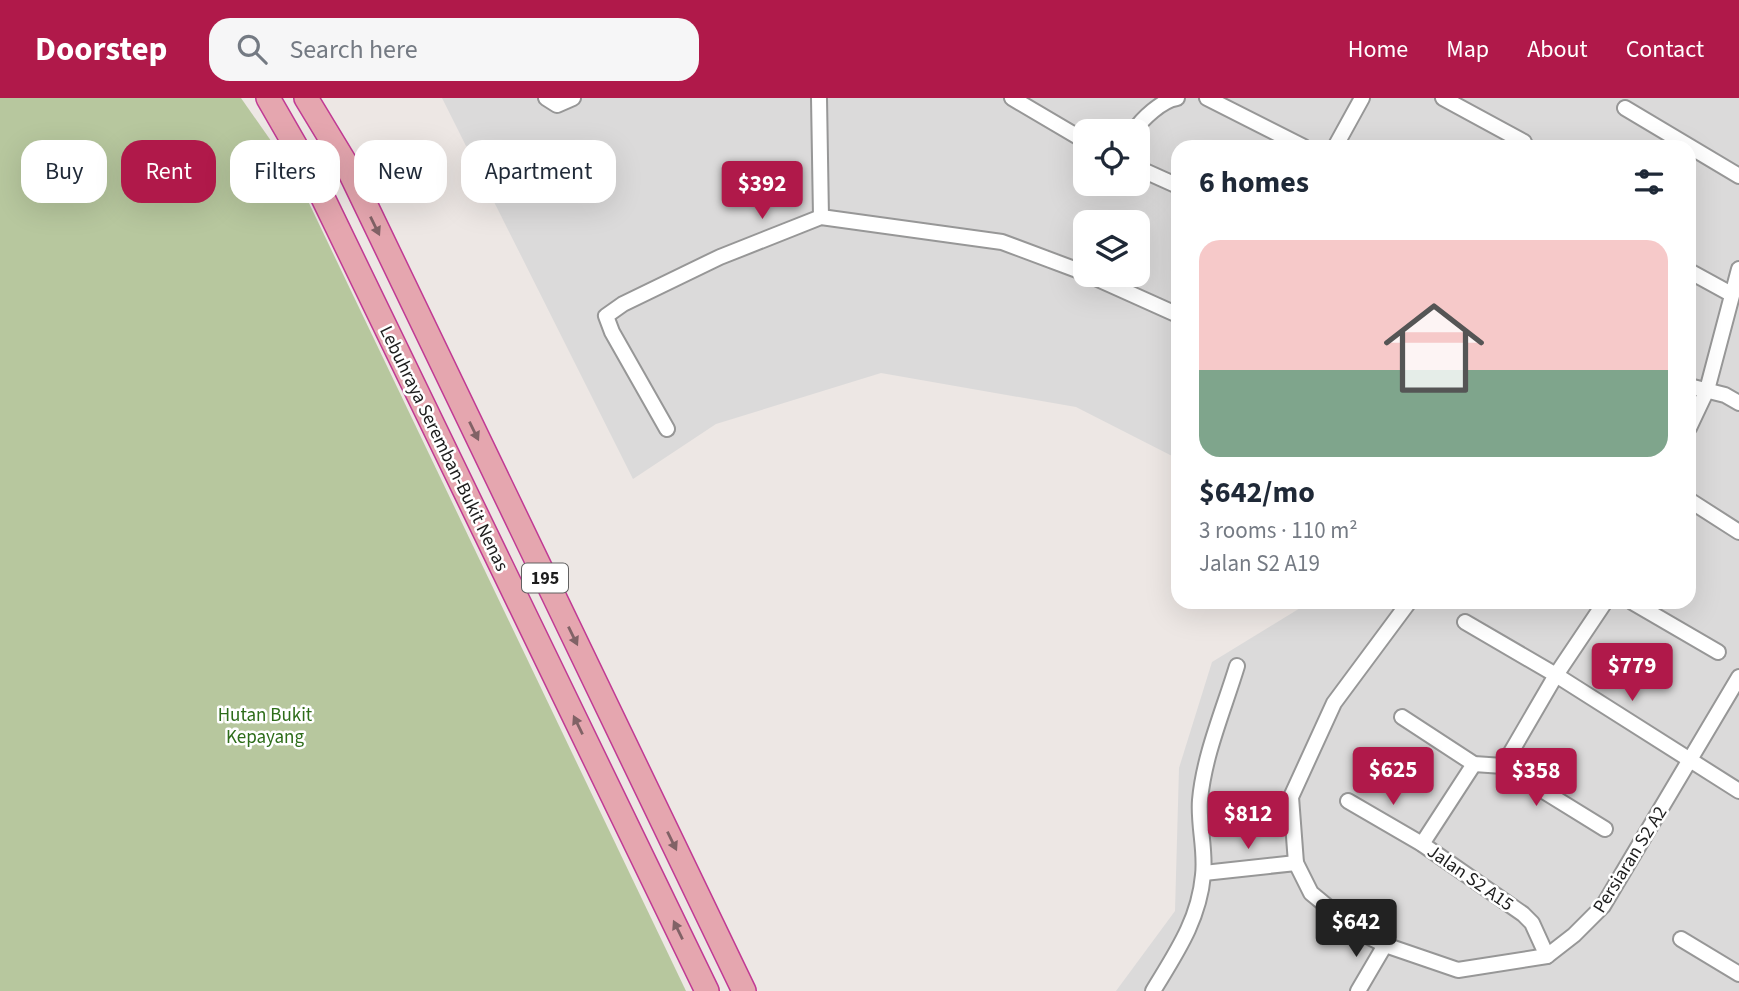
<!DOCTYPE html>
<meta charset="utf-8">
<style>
:root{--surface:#fff;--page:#f6f6f7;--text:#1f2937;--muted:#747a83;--line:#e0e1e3;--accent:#b0194a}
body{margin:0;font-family:"Source Sans 3",sans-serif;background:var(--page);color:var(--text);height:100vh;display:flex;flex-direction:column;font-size:26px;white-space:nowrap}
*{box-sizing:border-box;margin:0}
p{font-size:23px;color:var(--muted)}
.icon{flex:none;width:38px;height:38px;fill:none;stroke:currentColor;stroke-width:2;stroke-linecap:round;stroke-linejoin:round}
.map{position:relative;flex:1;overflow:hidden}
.details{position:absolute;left:1171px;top:42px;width:525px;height:469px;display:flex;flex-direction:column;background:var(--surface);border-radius:21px;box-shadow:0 7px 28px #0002}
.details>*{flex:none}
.hud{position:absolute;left:21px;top:42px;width:665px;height:63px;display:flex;gap:14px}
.controls{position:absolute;left:1073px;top:21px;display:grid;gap:14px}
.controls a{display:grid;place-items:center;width:77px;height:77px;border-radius:14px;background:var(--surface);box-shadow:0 7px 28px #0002;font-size:35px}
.price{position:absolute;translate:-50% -60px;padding:0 16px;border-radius:7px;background:var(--accent);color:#fff;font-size:23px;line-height:46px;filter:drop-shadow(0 2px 4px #0008)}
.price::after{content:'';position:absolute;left:50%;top:42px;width:21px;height:16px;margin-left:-10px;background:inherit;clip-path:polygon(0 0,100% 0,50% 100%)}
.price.current{background:#222;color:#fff}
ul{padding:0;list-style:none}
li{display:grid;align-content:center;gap:14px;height:371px;padding:0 28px}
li+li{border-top:2px solid var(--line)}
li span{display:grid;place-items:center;height:217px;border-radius:21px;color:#555}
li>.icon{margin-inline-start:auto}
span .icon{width:126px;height:126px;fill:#fffc;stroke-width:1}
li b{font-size:30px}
h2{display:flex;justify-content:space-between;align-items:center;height:84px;padding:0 28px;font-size:30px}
.pill{padding:0 24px;border-radius:21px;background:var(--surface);box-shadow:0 7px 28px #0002;font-size:24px;line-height:63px}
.pill.current{background:var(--accent);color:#fff}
header{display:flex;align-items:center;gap:42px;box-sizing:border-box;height:98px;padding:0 35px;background:var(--accent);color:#fff}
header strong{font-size:33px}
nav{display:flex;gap:38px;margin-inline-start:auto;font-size:24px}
.search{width:490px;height:63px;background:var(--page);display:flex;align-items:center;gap:18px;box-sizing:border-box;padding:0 24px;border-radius:21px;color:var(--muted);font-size:26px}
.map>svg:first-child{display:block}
.residential{fill:#dbdada;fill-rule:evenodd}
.forest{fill:#b7c79e}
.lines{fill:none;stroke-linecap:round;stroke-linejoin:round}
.minor-casing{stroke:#979797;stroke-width:18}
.trunk-casing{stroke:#c13a94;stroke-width:26}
.minor{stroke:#fff;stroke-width:14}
.trunk{stroke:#e5a6af;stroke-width:23}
.oneway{fill:#816266}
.labels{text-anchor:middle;stroke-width:5;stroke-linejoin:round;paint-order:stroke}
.shield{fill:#fff;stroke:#616161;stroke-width:2}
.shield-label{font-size:18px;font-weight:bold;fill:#1d1d1d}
.street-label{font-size:19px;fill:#1d1d1d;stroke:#fff}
.park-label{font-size:19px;fill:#2d6c19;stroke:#fff}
</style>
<header>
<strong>Doorstep</strong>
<div class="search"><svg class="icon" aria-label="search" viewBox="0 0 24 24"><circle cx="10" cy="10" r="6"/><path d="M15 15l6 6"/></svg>Search here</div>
<nav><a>Home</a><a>Map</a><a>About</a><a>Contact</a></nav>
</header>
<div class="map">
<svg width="1739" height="893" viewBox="0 0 1739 893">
<rect width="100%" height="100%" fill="#ede7e4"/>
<path class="residential" d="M442,0H1739V893H1116L1175,813L1179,670L1212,564L1310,504H1689V49H1178V361L1076,309L881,275L716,326L633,381ZM1085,33H1138V86H1085ZM1085,124H1138V177H1085Z"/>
<polygon class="forest" points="0,0 241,0 297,80 686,893 0,893"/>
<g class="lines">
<g class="minor-casing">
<g id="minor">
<polyline points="546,0 557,7 573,0"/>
<polyline points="819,0 821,119"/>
<polyline points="1012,0 1085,43"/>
<polyline points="1207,0 1304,49"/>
<polyline points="1443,0 1524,44"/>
<polyline points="1625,10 1739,78"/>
<path d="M1134,33C1142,21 1162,2 1177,0"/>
<polyline points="1335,49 1362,0"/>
<polyline points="1138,70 1178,88"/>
<polyline points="1689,173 1731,196"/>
<polyline points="1089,177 1178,217"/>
<polyline points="1689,288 1725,297 1739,305"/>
<polyline points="1689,330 1707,292 1739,171"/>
<polyline points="667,331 612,234 606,218 623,206 720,159 821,119 1002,144 1085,175"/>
<polyline points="1689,402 1739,434"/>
<polyline points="1409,504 1334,605 1291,699 1296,765 1311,795 1357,833 1385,847 1458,872 1547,858 1574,837 1603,808 1739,579"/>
<polyline points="1632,504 1718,554"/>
<polyline points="1465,524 1556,577 1739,693"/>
<polyline points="1402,619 1474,666 1503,668 1605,731"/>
<polyline points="1503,668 1556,577 1605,504"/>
<polyline points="1348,703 1422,746 1523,816 1532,825 1547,858"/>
<polyline points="1422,746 1474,666"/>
<polyline points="1204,775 1296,765"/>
<polyline points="1681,841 1739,876"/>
<path d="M1153,893C1176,855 1199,822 1203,777C1206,752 1198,727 1200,702C1204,657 1224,611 1237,568"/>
<polyline points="1358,893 1385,847"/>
</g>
</g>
<g class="trunk-casing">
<g id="trunk">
<polyline points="268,0 310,73 707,893"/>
<polyline points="306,0 346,66 744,893"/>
</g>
</g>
<use href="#minor" class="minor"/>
<use href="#trunk" class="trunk"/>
</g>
<defs><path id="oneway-solid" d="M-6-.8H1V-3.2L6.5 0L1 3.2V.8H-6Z" transform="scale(1.75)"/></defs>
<g class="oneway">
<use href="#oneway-solid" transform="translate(375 128) rotate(64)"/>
<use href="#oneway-solid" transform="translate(474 333) rotate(64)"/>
<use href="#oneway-solid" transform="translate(573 538) rotate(64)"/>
<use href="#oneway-solid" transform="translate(578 627) rotate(-116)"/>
<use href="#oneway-solid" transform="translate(672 743) rotate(64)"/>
<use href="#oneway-solid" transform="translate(678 832) rotate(-116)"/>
</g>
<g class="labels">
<rect class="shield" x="522" y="465.5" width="46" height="29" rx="5"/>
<g class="shield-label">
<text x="545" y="486">195</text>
</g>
<g class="street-label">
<text transform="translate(445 350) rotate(64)" y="7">Lebuhraya Seremban-Bukit Nenas</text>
<text transform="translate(1629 761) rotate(-58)" y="7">Persiaran S2 A2</text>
<text transform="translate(1471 779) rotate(35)" y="7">Jalan S2 A15</text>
</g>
<g class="park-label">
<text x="265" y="623">Hutan Bukit<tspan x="265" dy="22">Kepayang</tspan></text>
</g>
</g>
</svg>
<div class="controls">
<a><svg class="icon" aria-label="locate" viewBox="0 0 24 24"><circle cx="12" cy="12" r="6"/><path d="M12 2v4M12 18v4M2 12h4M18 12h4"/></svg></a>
<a><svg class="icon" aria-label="layers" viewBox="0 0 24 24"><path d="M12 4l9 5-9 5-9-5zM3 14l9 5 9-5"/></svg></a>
</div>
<b class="price" style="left:762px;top:123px">$392</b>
<b class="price" style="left:1632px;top:605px">$779</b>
<b class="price" style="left:1393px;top:709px">$625</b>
<b class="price" style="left:1536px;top:710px">$358</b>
<b class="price" style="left:1248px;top:753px">$812</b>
<b class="price current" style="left:1356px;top:861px">$642</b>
<div class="hud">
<a class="pill">Buy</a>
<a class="pill current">Rent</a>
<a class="pill">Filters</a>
<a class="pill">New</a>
<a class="pill">Apartment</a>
</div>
<section class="details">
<h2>6 homes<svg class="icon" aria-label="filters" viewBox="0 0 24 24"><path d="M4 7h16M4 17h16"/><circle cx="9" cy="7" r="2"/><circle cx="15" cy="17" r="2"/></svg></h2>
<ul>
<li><span style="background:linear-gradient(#f6c9c9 60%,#7fa58c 0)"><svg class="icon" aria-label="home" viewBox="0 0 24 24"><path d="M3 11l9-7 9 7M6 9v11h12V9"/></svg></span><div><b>$642/mo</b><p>3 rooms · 110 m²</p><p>Jalan S2 A19</p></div></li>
</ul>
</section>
</div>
